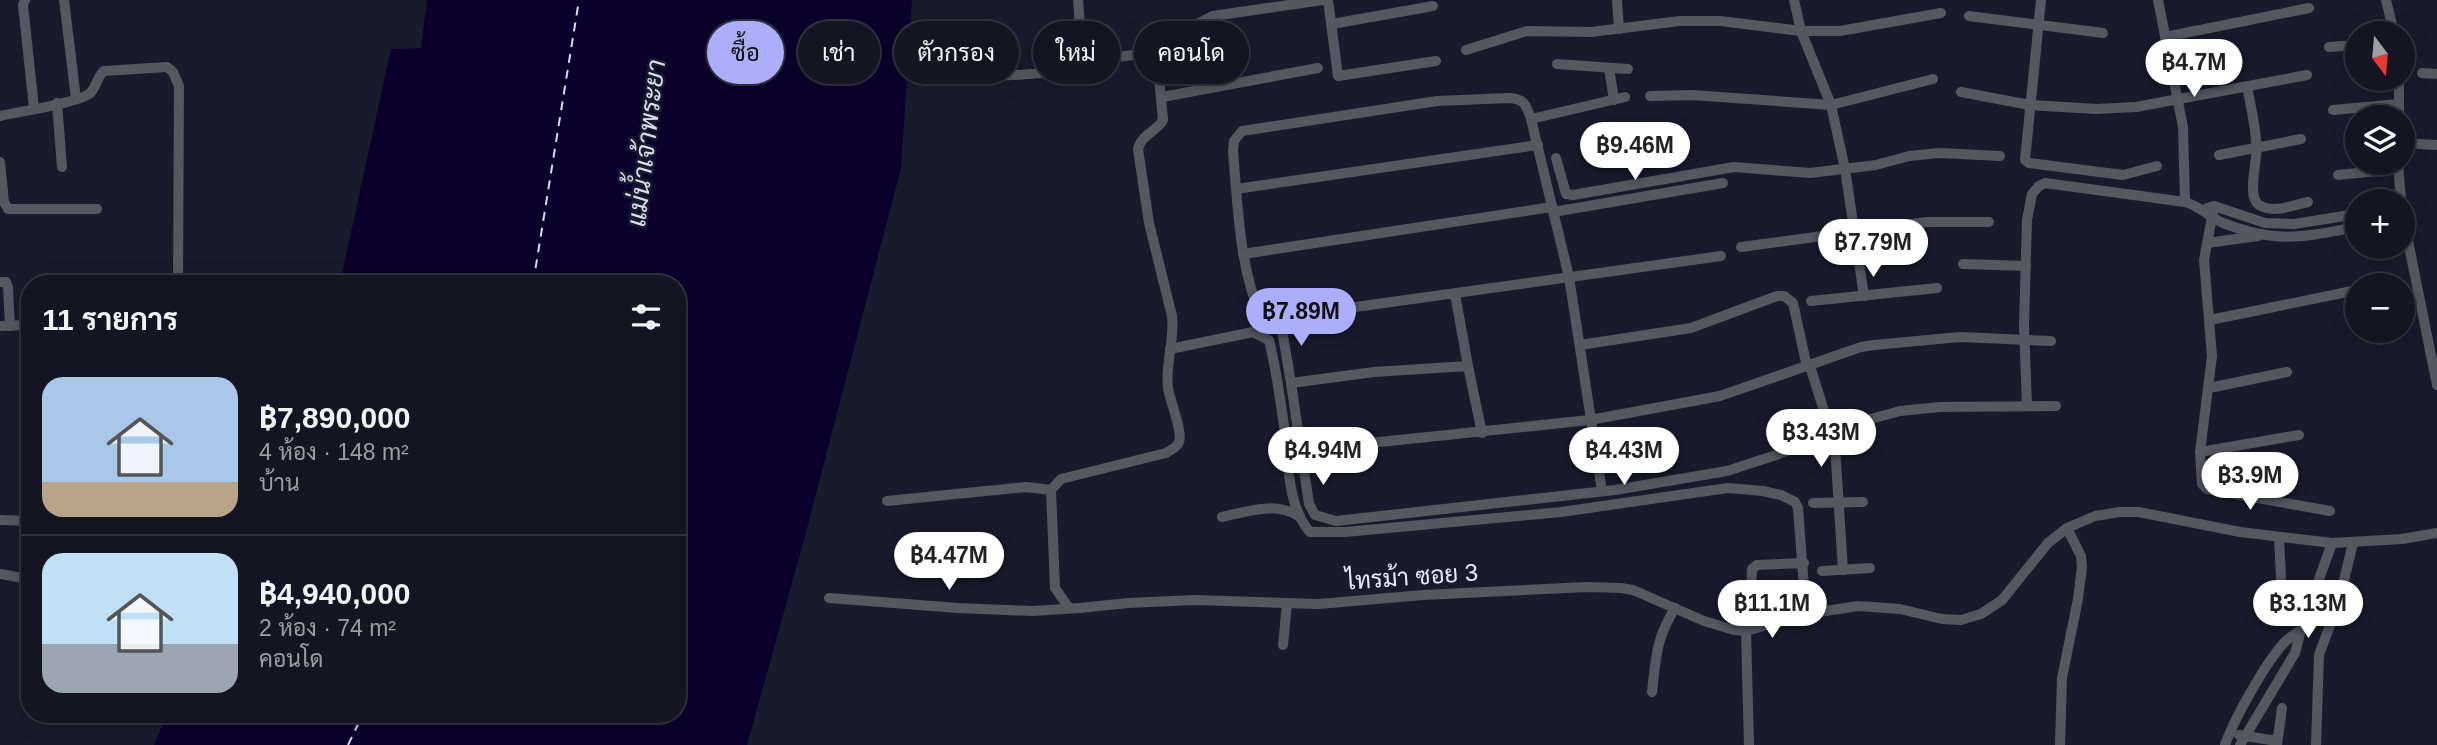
<!DOCTYPE html>
<html lang="th">
<meta charset="utf-8">
<style>
:root{--surface:#141422;--page:#21212f;--text:#f1f3f6;--muted:#9d9ea5;--line:#333340;--accent:#adaefb}
body{margin:0;font-family:Helvetica,Sarabun,sans-serif;background:var(--page);color:var(--text);height:100vh;display:flex;flex-direction:column;font-size:26px;white-space:nowrap}
*{box-sizing:border-box;margin:0}
p{font-size:23px;color:var(--muted)}
.icon{flex:none;width:38px;height:38px;fill:none;stroke:currentColor;stroke-width:2;stroke-linecap:round;stroke-linejoin:round}
.map{position:relative;flex:1;overflow:hidden}
.side{position:absolute;left:21px;top:275px;width:665px;height:448px;display:flex;flex-direction:column;background:var(--surface);border-radius:28px;box-shadow:0 4px 18px #0003,0 0 0 2px var(--line)}
.side>*{flex:none}
.top-card{position:absolute;left:707px;top:21px;width:665px;height:63px;display:flex;gap:14px}
.needle{width:46px;rotate:164deg}
.controls{position:absolute;left:2345px;top:21px;display:grid;gap:14px}
.controls a{display:grid;place-items:center;width:70px;height:70px;border-radius:50%;background:var(--surface);box-shadow:0 4px 18px #0003,0 0 0 2px var(--line);font-size:35px}
.price{position:absolute;translate:-50% -60px;padding:0 16px;border-radius:24px;background:#fff;color:#222;font-size:23px;line-height:46px;filter:drop-shadow(0 2px 4px #0008)}
.price::after{content:'';position:absolute;left:50%;top:42px;width:21px;height:16px;margin-left:-10px;background:inherit;clip-path:polygon(0 0,100% 0,50% 100%)}
.price.current{background:var(--accent);color:#111}
ul{padding:0;list-style:none}
li{display:flex;align-items:center;gap:21px;height:175px;padding:0 21px}
li+li{border-top:2px solid var(--line)}
li span{display:grid;place-items:center;flex:none;width:196px;height:140px;border-radius:21px;color:#555}
li>.icon{margin-inline-start:auto}
span .icon{width:84px;height:84px;fill:#fffc;stroke-width:1}
li b{font-size:30px}
h2{display:flex;justify-content:space-between;align-items:center;height:84px;padding:0 21px;font-size:30px}
.pill{padding:0 24px;border-radius:32px;background:var(--surface);box-shadow:0 4px 18px #0003,0 0 0 2px var(--line);font-size:24px;line-height:63px}
.pill.current{background:var(--accent);color:#111}
.map>svg:first-child{display:block}
.water{fill:#09002b}
.lines{fill:none;stroke-linecap:round;stroke-linejoin:round}
.ferry{stroke:#dbdcf0;stroke-width:2;stroke-dasharray:9 7;stroke-linecap:butt}
.minor{stroke:#565761;stroke-width:10}
.labels{text-anchor:middle;stroke-width:5;stroke-linejoin:round;paint-order:stroke}
.street-label{font-size:24px;fill:#e9eaf7;stroke:#1a1a2d}
.water-label{font-size:26px;font-style:italic;fill:#dbdcf0;stroke:#1a1a2d}
</style>
<div class="map">
<svg width="2437" height="745" viewBox="0 0 2437 745">
<rect width="100%" height="100%" fill="#1a1a2d"/>
<polygon class="water" points="427,0 912,0 901,168 805,536 747,745 154,745 168,714 677,714 677,284 340,283 391,49 421,48"/>
<g class="lines">
<g class="ferry">
<polyline points="533,284 579,0"/>
<polyline points="348,745 363,714"/>
</g>
<g class="minor">
<polyline points="25,0 23,5 34,108"/>
<polyline points="64,0 76,99"/>
<polyline points="1078,0 1081,41 1088,54"/>
<polyline points="1328,0 1338,76 1436,61"/>
<polyline points="1617,0 1619,29"/>
<polyline points="1794,0 1801,31 1831,105 1845,169 1864,296"/>
<polyline points="2041,0 2025,160 2029,163 2123,175 2157,166"/>
<polyline points="2158,0 2183,127 2185,202"/>
<polyline points="2386,0 2394,33"/>
<polyline points="1969,16 2103,33"/>
<polyline points="1332,24 1433,6"/>
<polyline points="2165,37 2309,8"/>
<polyline points="1042,47 1081,41"/>
<polyline points="2329,47 2357,45"/>
<polyline points="1466,50 1527,31 1591,32 1680,21 1720,21 1801,31 1840,31 1941,13"/>
<polyline points="1153,58 1185,30 1213,16 1323,0"/>
<polyline points="1557,64 1628,69"/>
<polyline points="1609,68 1614,100"/>
<polyline points="2422,73 2437,74"/>
<path d="M988,76C1010,75 1064,75 1081,63C1083,61 1087,56 1088,54"/>
<polyline points="2399,79 2399,117"/>
<path d="M2247,86C2251,109 2258,135 2256,157C2255,169 2248,198 2259,205C2274,214 2293,205 2308,202"/>
<polyline points="1961,92 2030,105 2096,109 2136,107 2307,75"/>
<polyline points="1650,96 1692,95 1831,105 1933,79"/>
<polyline points="1162,97 1318,68"/>
<polyline points="57,103 62,167"/>
<polyline points="2333,110 2399,104"/>
<path d="M0,116C19,112 76,103 89,94C97,88 96,77 104,71L167,67L173,72L179,86L178,284"/>
<path d="M1531,119C1526,105 1525,99 1509,98L1437,101L1242,131L1234,141L1233,151C1238,208 1239,266 1262,320L1721,256"/>
<polyline points="2418,144 2437,145"/>
<polyline points="2219,155 2301,139"/>
<polyline points="1556,158 1566,194 1573,195 1734,167 1810,173 1876,165 1909,156 1939,153 2000,156"/>
<polyline points="0,162 4,202 8,209 97,209"/>
<polyline points="2398,163 2401,201"/>
<polyline points="2338,175 2398,169"/>
<polyline points="1236,189 1538,145"/>
<polyline points="2214,206 2204,260 2212,356 2200,452 2202,484 2207,489 2330,511"/>
<polyline points="2207,208 2214,206 2265,223 2294,224 2357,214"/>
<polyline points="1553,212 1723,183"/>
<polyline points="2403,216 2437,385"/>
<polyline points="2207,243 2258,236"/>
<polyline points="1741,247 1927,222 1989,222"/>
<polyline points="1243,254 1552,207"/>
<polyline points="1963,264 2026,266"/>
<polyline points="0,282 6,282 8,287 10,326"/>
<polyline points="2383,285 2388,284"/>
<polyline points="1455,294 1468,366"/>
<polyline points="1811,301 1937,288"/>
<polyline points="1280,318 1291,383"/>
<polyline points="2210,320 2357,290"/>
<polyline points="0,326 30,325"/>
<polyline points="1580,345 1691,328 1777,296 1784,296 1793,303 1807,367"/>
<path d="M1170,349L1253,332L1269,340C1276,368 1280,397 1284,426C1289,459 1286,505 1310,532H1345L1561,512L1728,488L1763,491L1781,495L1795,502L1798,508L1806,614"/>
<polyline points="1810,366 1835,446 1843,570"/>
<polyline points="2209,388 2287,372"/>
<path d="M2027,406L2024,325L2027,220L2032,194L2039,186L2045,183L2185,202C2200,206 2209,217 2223,223C2277,244 2303,237 2357,227"/>
<polyline points="1482,433 1468,366 1374,372 1291,383 1309,504 1315,515 1336,521 1615,490 1727,471 1776,455 1860,422 1900,411 1940,407 2056,406"/>
<polyline points="1303,450 1590,420 1720,396 1861,347 1874,345 1960,337 2051,341"/>
<polyline points="2200,452 2299,435"/>
<polyline points="1602,491 1569,277 1531,119 1625,97"/>
<polyline points="887,501 1026,487 1051,490"/>
<polyline points="1813,503 1863,502"/>
<path d="M1222,517C1249,511 1276,501 1300,517"/>
<polyline points="0,520 30,521"/>
<polyline points="2279,538 2281,578"/>
<polyline points="1822,571 1870,568"/>
<polyline points="0,574 29,579"/>
<polyline points="829,598 958,608 1033,611 1080,608 1128,603 1195,600 1319,604 1423,595 1586,587 1621,588 1633,590 1704,621 1734,630 1746,631 1806,614 1858,606 1900,609 1942,619 1961,620 1981,614 2002,600 2048,543 2067,528 2095,516 2120,512 2139,512 2240,532 2332,543 2402,539 2437,533"/>
<path d="M1069,608L1055,588L1051,490L1061,479L1166,453C1170,450 1177,448 1179,442C1183,432 1170,401 1168,388C1165,364 1175,340 1172,316L1149,223L1138,149C1141,135 1156,132 1163,120L1158,66L1153,58L1142,54L1099,59L1088,54"/>
<polyline points="1750,614 1752,569 1757,565 1804,563"/>
<polyline points="1746,631 1749,745"/>
<polyline points="1283,645 1287,604"/>
<path d="M1652,692C1656,657 1656,639 1675,608"/>
<polyline points="2239,735 2277,741"/>
<polyline points="2060,745 2062,678 2078,599 2082,567 2081,556 2067,528"/>
<path d="M2225,745C2234,719 2265,664 2283,644C2288,638 2295,634 2301,630"/>
<polyline points="2240,745 2295,653 2301,630 2332,543"/>
<polyline points="2277,745 2282,708"/>
<polyline points="2316,745 2319,655 2339,601 2353,543"/>
</g>
</g>
<g class="labels">
<g class="street-label">
<text transform="translate(1412 577) rotate(-4)" y="8">ไทรม้า ซอย 3</text>
</g>
<g class="water-label">
<text transform="translate(646 143) rotate(-83)" y="9">แม่น้ำเจ้าพระยา</text>
</g>
</g>
</svg>
<div class="controls">
<a><svg class="needle" viewBox="-14 -14 28 28"><path d="M0-13l5 13h-10z" fill="#e53935"/><path d="M0 13l5-13h-10z" fill="#9d9ea5"/></svg></a>
<a><svg class="icon" aria-label="layers" viewBox="0 0 24 24"><path d="M12 4l9 5-9 5-9-5zM3 14l9 5 9-5"/></svg></a>
<a>+</a>
<a>−</a>
</div>
<b class="price" style="left:2194px;top:99px">฿4.7M</b>
<b class="price" style="left:1635px;top:182px">฿9.46M</b>
<b class="price" style="left:1873px;top:279px">฿7.79M</b>
<b class="price current" style="left:1301px;top:348px">฿7.89M</b>
<b class="price" style="left:1821px;top:469px">฿3.43M</b>
<b class="price" style="left:1323px;top:487px">฿4.94M</b>
<b class="price" style="left:1624px;top:487px">฿4.43M</b>
<b class="price" style="left:2250px;top:512px">฿3.9M</b>
<b class="price" style="left:949px;top:592px">฿4.47M</b>
<b class="price" style="left:1772px;top:640px">฿11.1M</b>
<b class="price" style="left:2308px;top:640px">฿3.13M</b>
<div class="top-card">
<a class="pill current">ซื้อ</a>
<a class="pill">เช่า</a>
<a class="pill">ตัวกรอง</a>
<a class="pill">ใหม่</a>
<a class="pill">คอนโด</a>
</div>
<section class="side">
<h2>11 รายการ<svg class="icon" aria-label="filters" viewBox="0 0 24 24"><path d="M4 7h16M4 17h16"/><circle cx="9" cy="7" r="2"/><circle cx="15" cy="17" r="2"/></svg></h2>
<ul>
<li><span style="background:linear-gradient(#a9c7e8 75%,#b9a48a 0)"><svg class="icon" aria-label="home" viewBox="0 0 24 24"><path d="M3 11l9-7 9 7M6 9v11h12V9"/></svg></span><div><b>฿7,890,000</b><p>4 ห้อง · 148 m²</p><p>บ้าน</p></div></li>
<li><span style="background:linear-gradient(#bfe0f5 65%,#9aa5b1 0)"><svg class="icon" aria-label="home" viewBox="0 0 24 24"><path d="M3 11l9-7 9 7M6 9v11h12V9"/></svg></span><div><b>฿4,940,000</b><p>2 ห้อง · 74 m²</p><p>คอนโด</p></div></li>
</ul>
</section>
</div>
